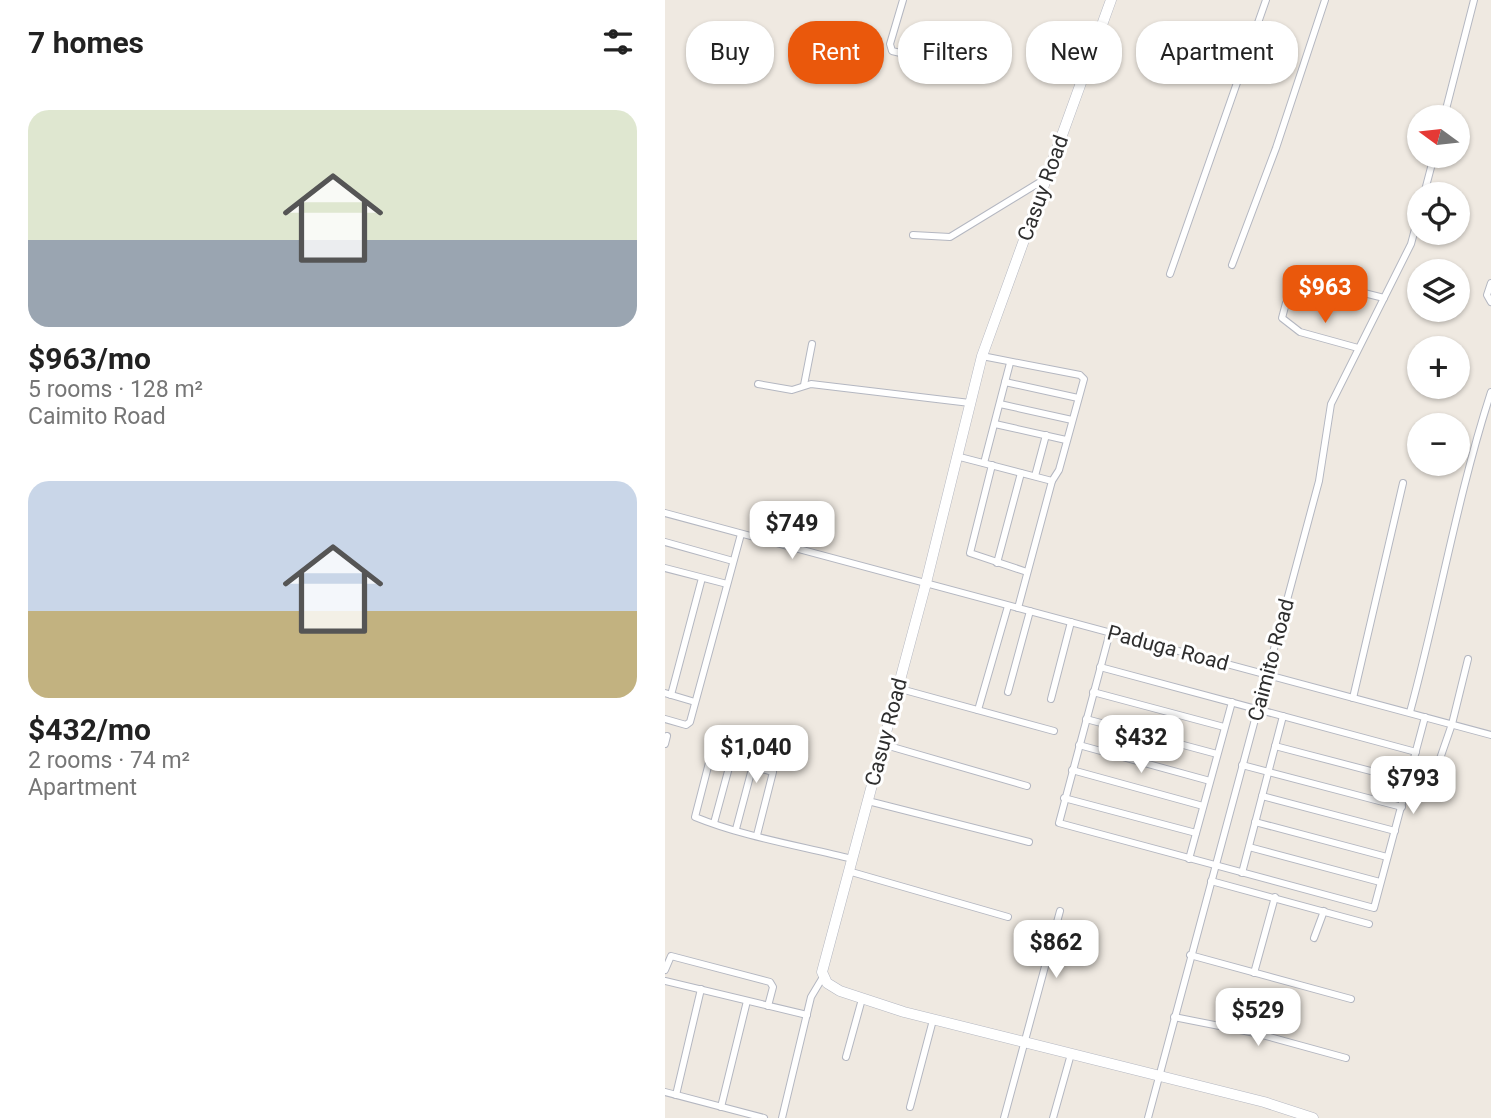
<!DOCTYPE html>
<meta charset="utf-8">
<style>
:root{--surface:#fff;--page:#f6f6f6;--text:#222;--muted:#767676;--accent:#ea580c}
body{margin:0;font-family:Roboto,sans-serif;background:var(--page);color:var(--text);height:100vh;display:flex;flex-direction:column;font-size:26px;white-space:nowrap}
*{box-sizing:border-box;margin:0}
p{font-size:23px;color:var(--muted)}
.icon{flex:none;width:38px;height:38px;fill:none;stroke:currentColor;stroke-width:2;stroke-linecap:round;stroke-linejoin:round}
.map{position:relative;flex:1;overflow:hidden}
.panel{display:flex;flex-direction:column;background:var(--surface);width:665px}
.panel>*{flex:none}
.banner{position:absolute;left:21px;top:21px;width:665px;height:63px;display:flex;gap:14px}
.needle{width:46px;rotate:285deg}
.tools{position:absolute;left:742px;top:105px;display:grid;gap:14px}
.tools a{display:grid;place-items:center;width:63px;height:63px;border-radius:50%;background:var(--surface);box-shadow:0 2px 5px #0004;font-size:35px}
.price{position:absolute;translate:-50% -60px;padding:0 16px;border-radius:14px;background:#fff;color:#222;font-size:23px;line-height:46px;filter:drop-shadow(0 2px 4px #0008)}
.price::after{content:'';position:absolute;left:50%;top:42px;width:21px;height:16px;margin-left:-10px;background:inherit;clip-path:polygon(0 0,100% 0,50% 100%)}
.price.selected{background:var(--accent);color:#fff}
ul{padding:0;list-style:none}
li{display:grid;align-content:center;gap:14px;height:371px;padding:0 28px}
li span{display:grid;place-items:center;height:217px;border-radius:21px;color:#555}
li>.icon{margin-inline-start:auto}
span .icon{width:126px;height:126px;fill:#fffc;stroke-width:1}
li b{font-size:30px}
h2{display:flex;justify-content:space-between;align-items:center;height:84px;padding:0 28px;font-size:30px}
.chip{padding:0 24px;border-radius:28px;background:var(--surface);box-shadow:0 2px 5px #0004;font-size:24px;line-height:63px}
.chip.selected{background:var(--accent);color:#fff}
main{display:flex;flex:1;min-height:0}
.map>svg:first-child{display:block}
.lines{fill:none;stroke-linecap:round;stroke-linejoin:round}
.street-casing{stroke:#b4b7c1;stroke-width:8}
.secondary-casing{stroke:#b4b7c1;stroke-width:11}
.street{stroke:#fff;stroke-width:6}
.secondary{stroke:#fff;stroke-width:10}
.labels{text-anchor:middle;stroke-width:6;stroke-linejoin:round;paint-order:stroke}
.street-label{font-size:21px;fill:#2e2e2e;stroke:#fff}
</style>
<main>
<section class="panel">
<h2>7 homes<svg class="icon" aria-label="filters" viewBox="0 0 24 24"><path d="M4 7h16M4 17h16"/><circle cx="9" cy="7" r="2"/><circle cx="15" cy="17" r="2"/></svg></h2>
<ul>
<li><span style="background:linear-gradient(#dfe7d0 60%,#9aa5b1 0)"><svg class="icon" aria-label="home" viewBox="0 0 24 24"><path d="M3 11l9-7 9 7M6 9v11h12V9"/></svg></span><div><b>$963/mo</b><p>5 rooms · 128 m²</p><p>Caimito Road</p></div></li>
<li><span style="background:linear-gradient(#c9d6e8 60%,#c2b280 0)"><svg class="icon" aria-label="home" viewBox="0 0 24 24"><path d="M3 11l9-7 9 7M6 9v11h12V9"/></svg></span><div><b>$432/mo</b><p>2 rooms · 74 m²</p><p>Apartment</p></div></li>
</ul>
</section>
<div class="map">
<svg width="826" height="1118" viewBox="0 0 826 1118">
<rect width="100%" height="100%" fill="#efe9e1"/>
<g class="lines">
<g class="street-casing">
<g id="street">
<polyline points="238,0 225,44 227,51 265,60 310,60 324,45"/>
<polyline points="779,117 809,0"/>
<polyline points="759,194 769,156"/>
<polyline points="248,235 285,237 380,179"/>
<polyline points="567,265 611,148 660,0"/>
<polyline points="505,274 601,0"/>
<polyline points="651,281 719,298"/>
<polyline points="826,283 822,295 826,302"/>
<polyline points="621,303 617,318 635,332 693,348"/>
<polyline points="317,356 415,375 419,379 394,470 387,481 353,608"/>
<polyline points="340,382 413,398"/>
<polyline points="93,384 127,390 146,384 305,403"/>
<polyline points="139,385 147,344"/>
<polyline points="335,404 407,420"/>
<polyline points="330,424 401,440"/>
<polyline points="291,456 387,481"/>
<polyline points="319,463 345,363"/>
<polyline points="327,465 305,553 362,572"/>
<polyline points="370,476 381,435"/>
<polyline points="0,513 826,735"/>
<polyline points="0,542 68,561"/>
<polyline points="332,563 356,473"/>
<polyline points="0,568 62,584"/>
<polyline points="445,632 394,823 709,908 760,717"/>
<polyline points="435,667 751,752"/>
<polyline points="232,688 389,731"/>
<polyline points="343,692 365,611"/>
<polyline points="428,692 559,727"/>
<polyline points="0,693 30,702"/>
<polyline points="6,695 37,578"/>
<polyline points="688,698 738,483"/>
<polyline points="386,699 406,622"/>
<polyline points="313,710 343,606"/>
<path d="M745,712C774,606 792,497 826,392"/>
<polyline points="0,719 21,725 25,722 76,534"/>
<polyline points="421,719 552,754"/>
<polyline points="0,744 2,736"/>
<polyline points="217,744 362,786"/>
<polyline points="414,745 545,781"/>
<polyline points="610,746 744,781"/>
<polyline points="577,765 737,807"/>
<polyline points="407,770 538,806"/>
<polyline points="769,776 787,724 803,659"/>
<polyline points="597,796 730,831"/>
<polyline points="399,798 531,833"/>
<polyline points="203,801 364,842"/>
<polyline points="590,822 722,857"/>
<polyline points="49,823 66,760"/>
<polyline points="71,829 88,765"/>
<path d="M92,835L108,772L46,755L30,817C79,837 136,846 187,859"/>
<polyline points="584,847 715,882"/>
<polyline points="524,859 567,702"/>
<polyline points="183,871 343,917"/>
<polyline points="577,873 618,716"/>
<polyline points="546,881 704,924"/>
<polyline points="649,938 659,911"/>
<polyline points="525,955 686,999"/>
<polyline points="0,970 6,956 105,982 108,987 103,1006"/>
<polyline points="589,973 610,897"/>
<polyline points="0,981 142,1015"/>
<polyline points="509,1017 590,1033 681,1058"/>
<polyline points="181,1057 197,999"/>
<polyline points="0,1092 99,1118"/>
<polyline points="11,1095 36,989"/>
<polyline points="56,1107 82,1001"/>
<polyline points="245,1107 268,1020"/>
<polyline points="117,1118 146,997 158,977"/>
<polyline points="339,1118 395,911"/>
<polyline points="388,1118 406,1054"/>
<polyline points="483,1118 654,481 666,404 746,244 754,214"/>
</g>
</g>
<g class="secondary-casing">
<polyline id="secondary" points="446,0 317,356 261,583 157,972 162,983 175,991 239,1012 599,1102 648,1118"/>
</g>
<use href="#street" class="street"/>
<use href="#secondary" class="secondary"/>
</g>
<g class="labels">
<g class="street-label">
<text transform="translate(378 188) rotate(-70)" y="7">Casuy Road</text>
<text transform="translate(503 648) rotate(15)" y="7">Paduga Road</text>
<text transform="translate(606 660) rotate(-75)" y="7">Caimito Road</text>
<text transform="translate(221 732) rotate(-75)" y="7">Casuy Road</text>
</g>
</g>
</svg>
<div class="tools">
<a><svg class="needle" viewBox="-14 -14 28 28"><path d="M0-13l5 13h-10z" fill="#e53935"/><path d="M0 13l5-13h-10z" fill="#767676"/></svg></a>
<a><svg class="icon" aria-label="locate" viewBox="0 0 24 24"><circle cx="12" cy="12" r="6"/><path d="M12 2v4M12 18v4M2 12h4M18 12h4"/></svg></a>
<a><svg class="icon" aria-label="layers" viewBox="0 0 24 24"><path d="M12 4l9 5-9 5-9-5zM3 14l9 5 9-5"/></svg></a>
<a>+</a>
<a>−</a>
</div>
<b class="price selected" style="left:660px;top:325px">$963</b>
<b class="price" style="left:127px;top:561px">$749</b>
<b class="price" style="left:476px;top:775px">$432</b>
<b class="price" style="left:91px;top:785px">$1,040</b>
<b class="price" style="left:748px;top:816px">$793</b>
<b class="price" style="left:391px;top:980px">$862</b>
<b class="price" style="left:593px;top:1048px">$529</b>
<div class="banner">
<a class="chip">Buy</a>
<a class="chip selected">Rent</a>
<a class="chip">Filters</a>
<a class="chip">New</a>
<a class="chip">Apartment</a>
</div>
</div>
</main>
